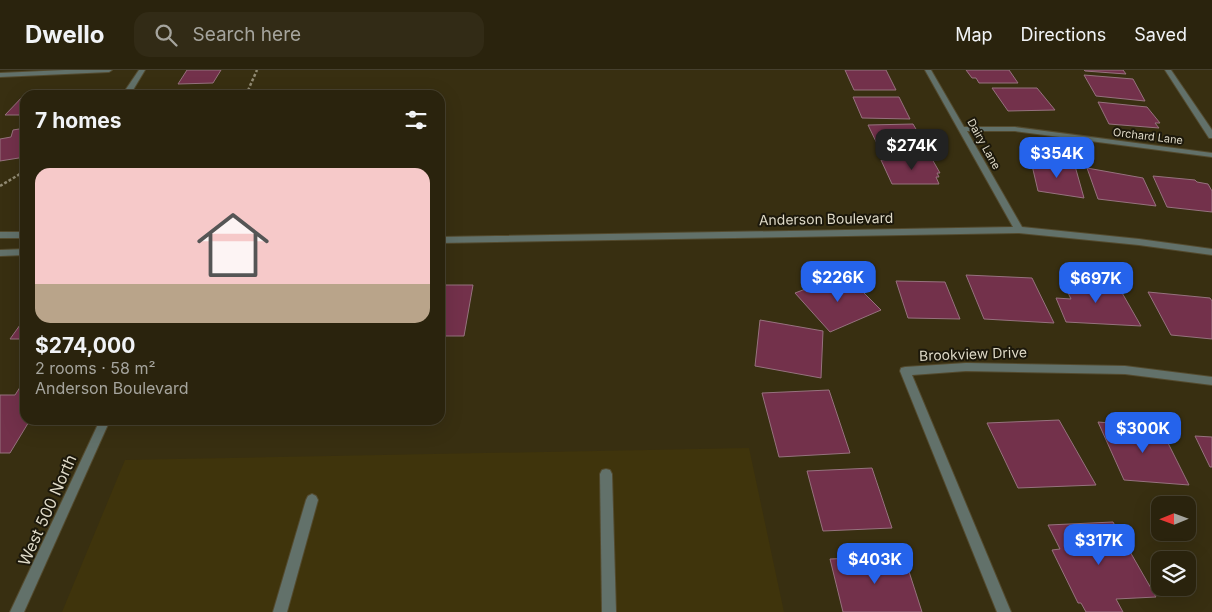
<!DOCTYPE html>
<meta charset="utf-8">
<style>
:root{--surface:#2a230d;--page:#322b16;--text:#f1f3f6;--muted:#a5a49d;--line:#46402e;--accent:#2563eb}
body{margin:0;font-family:Inter,sans-serif;background:var(--page);color:var(--text);height:100vh;display:flex;flex-direction:column;font-size:19px;white-space:nowrap}
*{box-sizing:border-box;margin:0}
p{font-size:16px;color:var(--muted)}
.icon{flex:none;width:28px;height:28px;fill:none;stroke:currentColor;stroke-width:2;stroke-linecap:round;stroke-linejoin:round}
.map{position:relative;flex:1;overflow:hidden}
.panel{position:absolute;left:20px;top:20px;width:425px;height:335px;display:flex;flex-direction:column;background:var(--surface);border-radius:15px;box-shadow:0 5px 20px #0002,0 0 0 1px var(--line)}
.panel>*{flex:none}
.needle{width:32px;rotate:269deg}
.controls{position:absolute;left:1151px;top:426px;display:grid;gap:10px}
.controls a{display:grid;place-items:center;width:45px;height:45px;border-radius:10px;background:var(--surface);box-shadow:0 5px 20px #0002,0 0 0 1px var(--line);font-size:25px}
.price{position:absolute;translate:-50% -42px;padding:0 11px;border-radius:10px;background:var(--accent);color:#fff;font-size:16px;line-height:32px;filter:drop-shadow(0 1px 2px #0008)}
.price::after{content:'';position:absolute;left:50%;top:30px;width:15px;height:11px;margin-left:-8px;background:inherit;clip-path:polygon(0 0,100% 0,50% 100%)}
.price.on{background:#222;color:#fff}
ul{padding:0;list-style:none}
li{display:grid;align-content:center;gap:10px;height:265px;padding:0 15px}
li+li{border-top:1px solid var(--line)}
li span{display:grid;place-items:center;height:155px;border-radius:15px;color:#555}
li>.icon{margin-inline-start:auto}
span .icon{width:90px;height:90px;fill:#fffc;stroke-width:1}
li b{font-size:21px}
h2{display:flex;justify-content:space-between;align-items:center;height:60px;padding:0 15px;font-size:21px}
header{display:flex;align-items:center;gap:30px;box-sizing:border-box;height:70px;padding:0 25px;background:var(--surface);border-bottom:1px solid var(--line)}
header strong{font-size:24px}
nav{display:flex;gap:28px;margin-inline-start:auto;font-size:18px}
.search{width:350px;height:45px;background:var(--page);display:flex;align-items:center;gap:12px;box-sizing:border-box;padding:0 18px;border-radius:15px;color:var(--muted);font-size:19px}
.map>svg:first-child{display:block}
.built{fill:#3f340c}
.building{fill:#73314b;stroke:#96727e}
.lines{fill:none;stroke-linecap:round;stroke-linejoin:round}
.service-casing{stroke:#534a2e;stroke-width:2}
.minor-casing{stroke:#534a2e;stroke-width:2}
.tertiary-casing{stroke:#534a2e;stroke-width:2}
.path{stroke:#918a72;stroke-width:2.5;stroke-dasharray:3 2;stroke-linecap:butt}
.service{fill:#62716a;fill-rule:evenodd}
.minor{fill:#62716a;fill-rule:evenodd}
.tertiary{fill:#62716a;fill-rule:evenodd}
.labels{text-anchor:middle;stroke-width:4;stroke-linejoin:round;paint-order:stroke}
.far-street-label{font-size:11px;fill:#dfdac8;stroke:#1c180b}
.street-label{font-size:14px;fill:#dfdac8;stroke:#1c180b}
.near-street-label{font-size:16px;fill:#dfdac8;stroke:#1c180b}
</style>
<header>
<strong>Dwello</strong>
<div class="search"><svg class="icon" aria-label="search" viewBox="0 0 24 24"><circle cx="10" cy="10" r="6"/><path d="M15 15l6 6"/></svg>Search here</div>
<nav><a>Map</a><a>Directions</a><a>Saved</a></nav>
</header>
<div class="map">
<svg width="1212" height="542" viewBox="0 0 1212 542">
<rect width="100%" height="100%" fill="#382f11"/>
<polygon class="built" points="749,378 784,542 62,542 125,390"/>
<g class="building">
<polygon points="187,0 221,0 213,13 178,14"/>
<polygon points="845,0 886,0 896,20 854,20"/>
<polygon points="966,0 1009,0 1018,13 979,13 976,8 972,8"/>
<polygon points="1084,0 1123,0 1126,4 1085,1"/>
<polygon points="1084,5 1133,9 1145,31 1096,26"/>
<polygon points="992,18 1037,18 1055,40 1008,41"/>
<polygon points="230,20 227,25 181,25 183,21"/>
<polygon points="66,22 64,25 25,25 25,45 5,45 25,24"/>
<polygon points="853,27 899,27 910,49 862,48"/>
<polygon points="1098,32 1147,37 1160,53 1155,53 1159,58 1109,54"/>
<polygon points="913,54 923,71 917,71 924,83 882,84 868,55"/>
<polygon points="25,58 25,87 0,91 0,69 11,67 13,60"/>
<polygon points="932,89 940,103 937,103 939,107 936,107 939,114 892,114 881,90"/>
<polygon points="1041,89 1075,96 1084,128 1038,121 1031,91 1042,93"/>
<polygon points="1087,98 1143,108 1156,136 1098,129"/>
<polygon points="1153,106 1195,110 1197,112 1208,114 1212,121 1212,142 1167,137"/>
<polygon points="845,204 881,240 830,262 795,223"/>
<polygon points="966,205 1032,208 1054,253 984,249"/>
<polygon points="1062,210 1117,214 1141,256 1066,252 1056,228 1071,229"/>
<polygon points="896,211 945,212 960,249 908,248"/>
<polygon points="440,215 473,215 464,266 440,266"/>
<polygon points="1148,222 1210,228 1212,231 1212,269 1171,265"/>
<polygon points="25,248 25,269 10,269"/>
<polygon points="760,250 823,261 821,308 755,296"/>
<polygon points="24,311 25,350 30,350 10,383 0,383 0,325 15,325"/>
<polygon points="829,320 850,383 779,387 762,323"/>
<polygon points="1059,350 1096,415 1018,418 987,353"/>
<polygon points="1098,352 1160,357 1189,415 1124,410"/>
<polygon points="1195,366 1212,367 1212,397 1210,397"/>
<polygon points="872,398 892,458 823,461 807,401"/>
<polygon points="1113,452 1156,527 1116,529 1123,542 1086,542 1081,533 1078,533 1052,480 1060,479 1048,455"/>
<polygon points="904,486 922,542 843,542 830,489"/>
</g>
<g class="lines">
<g class="service-casing">
<g id="service">
<polygon points="606,399 610,400 612,404 616,542 602,542 600,404 602,400"/>
<polygon points="312,424 316,426 318,430 287,542 273,542 306,430 308,426"/>
</g>
</g>
<g class="minor-casing">
<g id="minor">
<polygon points="65,0 112,0 109,2 0,7 0,3"/>
<polygon points="139,0 145,0 130,25 122,25"/>
<polygon points="925,0 931,0 964,57 1015,57 1212,83 1212,87 1015,61 967,61 1022,157 1139,169 1212,179 1212,185 1139,175 1019,163 440,173 440,167 1013,157"/>
<polygon points="1165,0 1171,0 1212,60 1212,68 1209,68"/>
<polygon points="966,293 1125,296 1212,307 1212,315 1125,304 966,301 912,305 1011,542 997,542 900,301 901,298 905,297"/>
</g>
</g>
<g class="tertiary-casing">
<g id="tertiary">
<rect x="0" y="162" width="25" height="6"/>
<polygon points="25,179 25,185 0,186 0,180"/>
<polygon points="100,350 110,350 24,542 10,542"/>
</g>
</g>
<g class="path">
<polyline points="246,25 257,0"/>
<polyline points="0,116 25,101"/>
</g>
<use href="#service" class="service"/>
<use href="#minor" class="minor"/>
<use href="#tertiary" class="tertiary"/>
</g>
<g class="labels">
<g class="far-street-label">
<text transform="translate(1148 66) rotate(7)" y="4">Orchard Lane</text>
<text transform="translate(984 74) rotate(61)" y="4">Dairy Lane</text>
</g>
<g class="street-label">
<text transform="translate(826 149) rotate(-1)" y="5">Anderson Boulevard</text>
<text transform="translate(973 284) rotate(-2)" y="5">Brookview Drive</text>
</g>
<g class="near-street-label">
<text transform="translate(47 440) rotate(-66)" y="6">West 500 North</text>
</g>
</g>
</svg>
<div class="controls">
<a><svg class="needle" viewBox="-14 -14 28 28"><path d="M0-13l5 13h-10z" fill="#e53935"/><path d="M0 13l5-13h-10z" fill="#a5a49d"/></svg></a>
<a><svg class="icon" aria-label="layers" viewBox="0 0 24 24"><path d="M12 4l9 5-9 5-9-5zM3 14l9 5 9-5"/></svg></a>
</div>
<b class="price on" style="left:912px;top:101px">$274K</b>
<b class="price" style="left:1057px;top:109px">$354K</b>
<b class="price" style="left:838px;top:233px">$226K</b>
<b class="price" style="left:1096px;top:234px">$697K</b>
<b class="price" style="left:1143px;top:384px">$300K</b>
<b class="price" style="left:1099px;top:496px">$317K</b>
<b class="price" style="left:875px;top:515px">$403K</b>
<section class="panel">
<h2>7 homes<svg class="icon" aria-label="filters" viewBox="0 0 24 24"><path d="M4 7h16M4 17h16"/><circle cx="9" cy="7" r="2"/><circle cx="15" cy="17" r="2"/></svg></h2>
<ul>
<li><span style="background:linear-gradient(#f6c9c9 75%,#b9a48a 0)"><svg class="icon" aria-label="home" viewBox="0 0 24 24"><path d="M3 11l9-7 9 7M6 9v11h12V9"/></svg></span><div><b>$274,000</b><p>2 rooms · 58 m²</p><p>Anderson Boulevard</p></div></li>
</ul>
</section>
</div>
